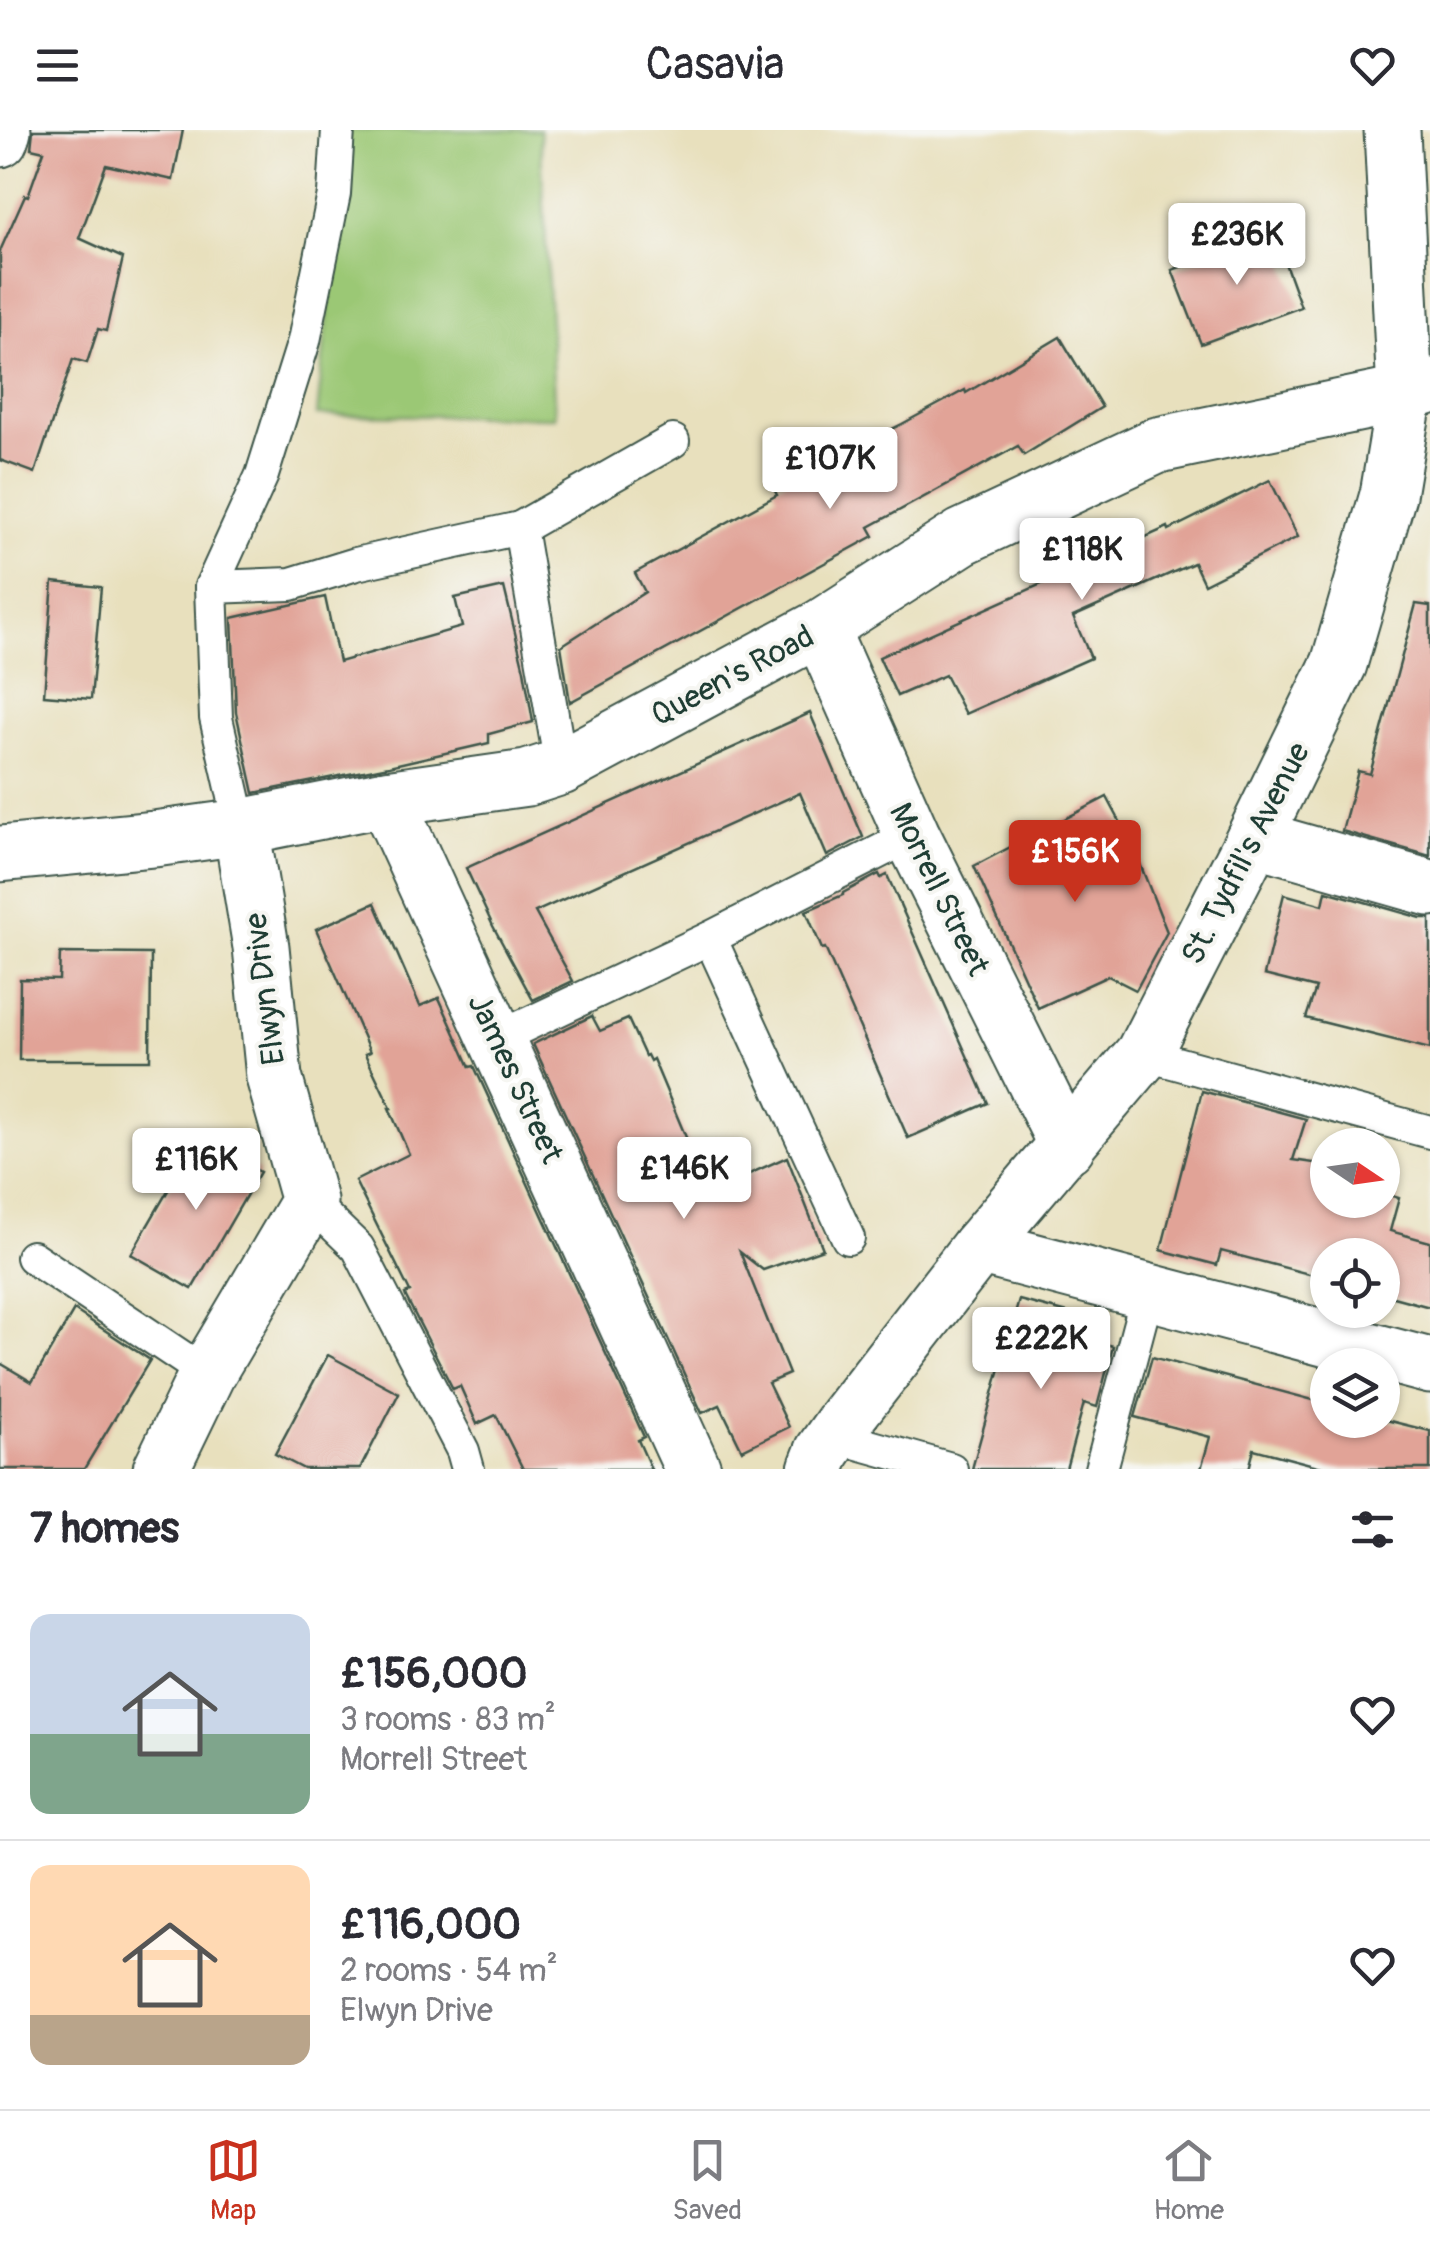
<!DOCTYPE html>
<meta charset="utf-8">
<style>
:root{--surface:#fff;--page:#f2f2f3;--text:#2b2b33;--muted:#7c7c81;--line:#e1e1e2;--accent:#c8321e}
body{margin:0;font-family:Pangolin,sans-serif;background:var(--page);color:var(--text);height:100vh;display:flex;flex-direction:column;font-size:38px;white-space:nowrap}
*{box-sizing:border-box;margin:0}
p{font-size:32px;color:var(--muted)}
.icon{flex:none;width:55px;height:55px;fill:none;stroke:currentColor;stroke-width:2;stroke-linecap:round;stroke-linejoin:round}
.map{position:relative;height:1339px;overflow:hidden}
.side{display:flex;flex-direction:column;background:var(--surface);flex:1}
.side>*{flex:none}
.needle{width:65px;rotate:103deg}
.tools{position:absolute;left:1310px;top:998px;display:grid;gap:20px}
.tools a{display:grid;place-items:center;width:90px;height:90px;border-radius:50%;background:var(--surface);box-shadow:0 2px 8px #0004;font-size:50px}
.price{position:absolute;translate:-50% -85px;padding:0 22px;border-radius:10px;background:#fff;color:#222;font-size:32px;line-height:65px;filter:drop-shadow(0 2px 5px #0008)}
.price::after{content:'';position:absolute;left:50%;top:60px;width:30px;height:22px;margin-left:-15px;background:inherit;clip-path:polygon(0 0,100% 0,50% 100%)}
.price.selected{background:var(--accent);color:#fff}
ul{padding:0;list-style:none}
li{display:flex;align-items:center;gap:30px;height:250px;padding:0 30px}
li+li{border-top:2px solid var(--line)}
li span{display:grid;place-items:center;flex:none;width:280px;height:200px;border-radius:20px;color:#555}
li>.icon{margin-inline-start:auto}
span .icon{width:120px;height:120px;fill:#fffc;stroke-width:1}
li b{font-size:42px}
h2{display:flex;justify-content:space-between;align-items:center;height:120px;padding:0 30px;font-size:42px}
header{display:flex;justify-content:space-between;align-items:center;height:130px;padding:0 30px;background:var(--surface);font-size:45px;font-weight:600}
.tab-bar{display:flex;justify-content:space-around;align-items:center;height:140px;border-top:2px solid var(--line);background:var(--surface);font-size:28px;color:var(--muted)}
.tab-bar a{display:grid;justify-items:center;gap:5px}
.tab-bar .selected{color:var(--accent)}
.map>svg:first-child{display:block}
.green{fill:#9bc875;stroke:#5d8254;stroke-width:2.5}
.building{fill:#e1a397}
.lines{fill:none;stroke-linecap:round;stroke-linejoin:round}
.service-casing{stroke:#3d5549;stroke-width:36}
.minor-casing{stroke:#3d5549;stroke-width:59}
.tertiary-casing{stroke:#3d5549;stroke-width:59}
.service{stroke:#fff;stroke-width:32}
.minor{stroke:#fff;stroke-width:55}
.tertiary{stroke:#fff;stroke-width:55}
.labels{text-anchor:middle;stroke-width:8;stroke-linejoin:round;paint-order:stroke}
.street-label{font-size:32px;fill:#1f3d34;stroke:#f6f6f2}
</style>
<header><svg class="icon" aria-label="menu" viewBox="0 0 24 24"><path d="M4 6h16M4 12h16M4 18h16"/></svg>Casavia<svg class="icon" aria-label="heart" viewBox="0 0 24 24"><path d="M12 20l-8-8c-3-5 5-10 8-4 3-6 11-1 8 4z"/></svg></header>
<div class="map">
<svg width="1430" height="1339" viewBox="0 0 1430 1339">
<rect width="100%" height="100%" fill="#f6f6f2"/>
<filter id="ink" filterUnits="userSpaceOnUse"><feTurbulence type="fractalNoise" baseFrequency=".01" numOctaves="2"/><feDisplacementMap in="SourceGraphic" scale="20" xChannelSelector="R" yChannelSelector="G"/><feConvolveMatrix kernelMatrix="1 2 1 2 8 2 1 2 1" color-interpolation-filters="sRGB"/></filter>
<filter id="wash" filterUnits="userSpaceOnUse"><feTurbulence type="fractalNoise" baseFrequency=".0048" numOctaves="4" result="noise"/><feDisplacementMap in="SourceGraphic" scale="40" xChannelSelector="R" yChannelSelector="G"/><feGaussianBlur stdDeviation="2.25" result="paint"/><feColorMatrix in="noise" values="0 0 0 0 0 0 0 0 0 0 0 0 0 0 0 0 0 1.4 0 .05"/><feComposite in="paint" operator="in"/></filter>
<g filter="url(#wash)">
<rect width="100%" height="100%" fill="#e8e0bd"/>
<polygon class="green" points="347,0 540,0 555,287 317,285"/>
<g id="blocks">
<g class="building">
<polygon points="33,0 183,0 173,50 106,35 79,108 123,128 106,201 98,199 87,233 73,229 35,343 0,330 0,121 25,65 28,66 44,21 31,18"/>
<polygon points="1274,103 1301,177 1201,214 1172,140"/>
<polygon points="1060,207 1102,277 1024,325 1018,316 869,397 874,406 570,572 561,516 645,462 635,443 777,365 773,357 902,294 965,260 966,263"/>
<polygon points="1270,350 1298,407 1204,454 1194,433 1073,487 1091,528 965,584 945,545 897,566 879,527 1168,397 1169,400"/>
<polygon points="53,452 101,457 91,569 44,565"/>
<polygon points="504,457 524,540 533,592 489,604 489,613 389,636 254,663 236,582 232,488 325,467 339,532 462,497 455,468"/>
<polygon points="1416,474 1430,476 1430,726 1342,701 1358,641 1370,644"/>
<polygon points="810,583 863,707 827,726 800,663 535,782 573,851 533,870 493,796 466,738"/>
<polygon points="1107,667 1133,716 1167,802 1136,860 1108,846 1038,878 974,736"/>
<polygon points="879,744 881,748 887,745 988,973 908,1008 825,818 822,819 806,781 843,765 843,763"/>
<polygon points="1326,761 1421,788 1430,788 1430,919 1306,888 1316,858 1264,845 1284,764 1323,775"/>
<polygon points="375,773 420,876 439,868 470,937 474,936 644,1307 638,1310 651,1339 523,1339 496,1285 477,1294 460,1256 453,1259 406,1167 405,1164 410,1162 355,1051 409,1024 389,978 391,978 365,924 370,922 316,799"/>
<polygon points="60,823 151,824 150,930 19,930 20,849 59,850"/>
<polygon points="592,886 600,901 628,889 645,926 647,925 650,931 653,929 709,1062 787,1027 823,1119 763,1140 740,1122 789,1244 768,1253 789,1297 742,1320 720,1275 702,1283 533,914"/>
<polygon points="1202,961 1306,989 1293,1030 1321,1034 1320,1046 1328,1048 1328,1070 1382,1070 1382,1063 1399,1068 1390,1101 1430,1112 1430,1177 1382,1164 1382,1125 1328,1125 1328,1149 1221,1121 1217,1135 1161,1120"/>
<polygon points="199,1007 260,1042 192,1159 131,1124"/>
<polygon points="1019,1170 1079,1186 1073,1206 1113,1216 1097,1277 1084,1273 1066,1339 972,1339"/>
<polygon points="74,1180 150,1230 84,1339 0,1339 0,1233 32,1252"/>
<polygon points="328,1225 399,1263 360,1339 304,1339 275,1324"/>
<polygon points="1152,1227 1328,1274 1328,1290 1382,1289 1430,1301 1430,1339 1329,1339 1254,1319 1249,1339 1201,1339 1210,1307 1135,1287"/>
</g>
</g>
</g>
<g filter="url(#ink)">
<use href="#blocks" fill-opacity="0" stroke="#3d5549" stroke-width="2.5"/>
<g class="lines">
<g class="service-casing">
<g id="service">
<polyline points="211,457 291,454 356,434 520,398"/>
<polyline points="561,637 520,398 673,311"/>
<polyline points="241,697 216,588 211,457 262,345 304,211 334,64 338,0"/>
<polyline points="710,808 848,1108"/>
<polyline points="498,908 710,808 912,705"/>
<polyline points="1143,924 1430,1002"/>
<polyline points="309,1071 358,1118 463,1321 468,1339"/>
<polyline points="32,1127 207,1244"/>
<polyline points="833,1306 951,1339"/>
<polyline points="1101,1339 1148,1162"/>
</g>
</g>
<g class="minor-casing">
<g id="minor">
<polyline points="820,498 912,705 1067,1016"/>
<polyline points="386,668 693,1339"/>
<polyline points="1254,708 1430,758"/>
<polyline points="0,724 154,709 241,697 386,668 527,648 561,637 820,498 962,407 1158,315 1405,264 1430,256"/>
<polyline points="979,1117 1430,1236"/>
<polyline points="161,1339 207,1244 309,1071 274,947 261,817 241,697"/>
<polyline points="816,1339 823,1321 847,1287 979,1117 1143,924 1254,708 1339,534 1388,365 1405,264 1392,0"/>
</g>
</g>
<g class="tertiary-casing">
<polyline id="tertiary" points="0,9 3,0"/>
</g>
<use href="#service" class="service"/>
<use href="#minor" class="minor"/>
<use href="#tertiary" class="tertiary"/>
</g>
</g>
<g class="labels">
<g class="street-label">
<text transform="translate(732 545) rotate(-28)" y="11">Queen's Road</text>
<text transform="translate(1245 723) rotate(-63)" y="11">St. Tydfil's Avenue</text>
<text transform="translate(940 759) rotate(64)" y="11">Morrell Street</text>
<text transform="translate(264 859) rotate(-97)" y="11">Elwyn Drive</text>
<text transform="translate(516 948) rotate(65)" y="11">James Street</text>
</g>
</g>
</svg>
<div class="tools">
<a><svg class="needle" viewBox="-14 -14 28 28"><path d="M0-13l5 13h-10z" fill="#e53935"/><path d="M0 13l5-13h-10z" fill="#7c7c81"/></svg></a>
<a><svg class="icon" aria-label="locate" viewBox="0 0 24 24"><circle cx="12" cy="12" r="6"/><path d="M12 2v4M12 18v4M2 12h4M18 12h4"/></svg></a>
<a><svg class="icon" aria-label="layers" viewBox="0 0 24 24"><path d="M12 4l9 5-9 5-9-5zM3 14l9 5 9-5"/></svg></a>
</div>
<b class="price" style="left:1237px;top:158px">£236K</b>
<b class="price" style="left:830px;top:382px">£107K</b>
<b class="price" style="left:1082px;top:473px">£118K</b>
<b class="price selected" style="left:1075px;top:775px">£156K</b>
<b class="price" style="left:196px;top:1083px">£116K</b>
<b class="price" style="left:684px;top:1092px">£146K</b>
<b class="price" style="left:1041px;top:1262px">£222K</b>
</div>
<section class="side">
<h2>7 homes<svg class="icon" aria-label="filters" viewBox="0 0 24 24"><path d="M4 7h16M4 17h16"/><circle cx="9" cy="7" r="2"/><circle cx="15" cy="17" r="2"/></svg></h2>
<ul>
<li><span style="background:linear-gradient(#c9d6e8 60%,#7fa58c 0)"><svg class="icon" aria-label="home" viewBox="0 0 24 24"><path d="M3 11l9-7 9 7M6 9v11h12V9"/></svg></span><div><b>£156,000</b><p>3 rooms · 83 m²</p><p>Morrell Street</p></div><svg class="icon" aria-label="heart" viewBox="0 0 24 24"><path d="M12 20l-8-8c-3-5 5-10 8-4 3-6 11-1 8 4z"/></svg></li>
<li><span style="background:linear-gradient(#ffd9b3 75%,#b9a48a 0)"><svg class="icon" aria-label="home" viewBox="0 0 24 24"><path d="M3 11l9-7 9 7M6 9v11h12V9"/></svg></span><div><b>£116,000</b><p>2 rooms · 54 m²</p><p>Elwyn Drive</p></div><svg class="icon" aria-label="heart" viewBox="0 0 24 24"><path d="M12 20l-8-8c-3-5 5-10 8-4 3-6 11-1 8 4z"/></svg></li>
</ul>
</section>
<nav class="tab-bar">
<a class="selected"><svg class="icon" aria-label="map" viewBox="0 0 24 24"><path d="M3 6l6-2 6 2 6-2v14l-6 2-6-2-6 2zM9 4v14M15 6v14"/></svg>Map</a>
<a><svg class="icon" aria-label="saved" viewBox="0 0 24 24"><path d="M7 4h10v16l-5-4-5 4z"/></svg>Saved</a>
<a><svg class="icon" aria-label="home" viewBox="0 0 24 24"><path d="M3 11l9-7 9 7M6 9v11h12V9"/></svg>Home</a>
</nav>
